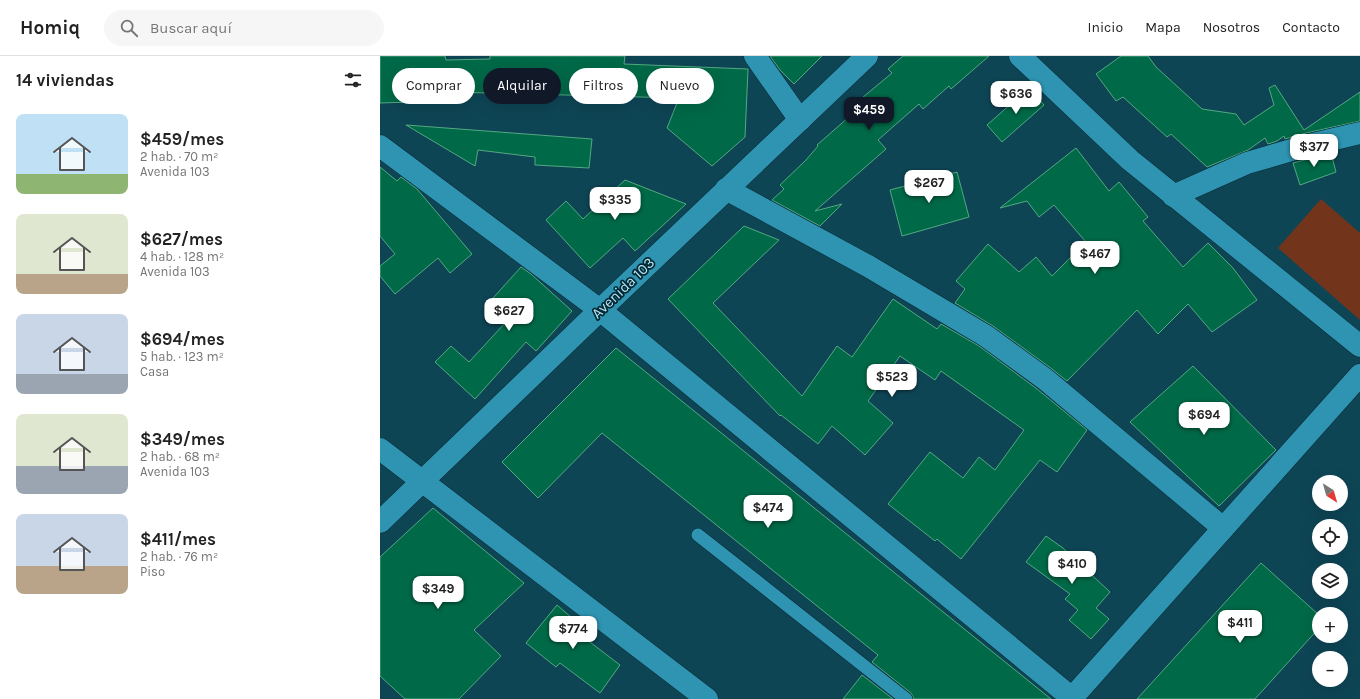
<!DOCTYPE html>
<html lang="es">
<meta charset="utf-8">
<style>
:root{--surface:#fff;--page:#f6f6f6;--text:#222;--muted:#767676;--line:#e0e0e0;--accent:#111827}
body{margin:0;font-family:Karla,sans-serif;background:var(--page);color:var(--text);height:100vh;display:flex;flex-direction:column;font-size:15px;white-space:nowrap}
*{box-sizing:border-box;margin:0}
p{font-size:13px;color:var(--muted)}
.icon{flex:none;width:22px;height:22px;fill:none;stroke:currentColor;stroke-width:2;stroke-linecap:round;stroke-linejoin:round}
.map{position:relative;flex:1;overflow:hidden}
.panel{display:flex;flex-direction:column;background:var(--surface);width:380px}
.panel>*{flex:none}
.banner{position:absolute;left:12px;top:12px;width:380px;height:36px;display:flex;gap:8px}
.needle{width:26px;rotate:143deg}
.controls{position:absolute;left:932px;top:419px;display:grid;gap:8px}
.controls a{display:grid;place-items:center;width:36px;height:36px;border-radius:50%;background:var(--surface);box-shadow:0 4px 16px #0002;font-size:20px}
.price{position:absolute;translate:-50% -34px;padding:0 9px;border-radius:8px;background:#fff;color:#222;font-size:13px;line-height:26px;filter:drop-shadow(0 1px 2px #0008)}
.price::after{content:'';position:absolute;left:50%;top:24px;width:12px;height:9px;margin-left:-6px;background:inherit;clip-path:polygon(0 0,100% 0,50% 100%)}
.price.current{background:var(--accent);color:#fff}
ul{padding:0;list-style:none}
li{display:flex;align-items:center;gap:12px;height:100px;padding:0 16px}
li span{display:grid;place-items:center;flex:none;width:112px;height:80px;border-radius:8px;color:#555}
li>.icon{margin-inline-start:auto}
span .icon{width:48px;height:48px;fill:#fffc;stroke-width:1}
li b{font-size:17px}
h2{display:flex;justify-content:space-between;align-items:center;height:48px;padding:0 16px;font-size:17px}
.chip{padding:0 14px;border-radius:18px;background:var(--surface);box-shadow:0 4px 16px #0002;font-size:14px;line-height:36px}
.chip.current{background:var(--accent);color:#fff}
header{display:flex;align-items:center;gap:24px;box-sizing:border-box;height:56px;padding:0 20px;background:var(--surface);border-bottom:1px solid var(--line)}
header strong{font-size:19px}
nav{display:flex;gap:22px;margin-inline-start:auto;font-size:14px}
.search{width:280px;height:36px;background:var(--page);display:flex;align-items:center;gap:10px;box-sizing:border-box;padding:0 14px;border-radius:22px;color:var(--muted);font-size:15px}
main{display:flex;flex:1;min-height:0}
.map>svg:first-child{display:block}
.green{fill:#72341a}
.building{fill:#006947;stroke:#54a882}
.lines{fill:none;stroke-linecap:round;stroke-linejoin:round}
.lane-casing{stroke:#0a2933;stroke-width:14}
.street-casing{stroke:#0a2933;stroke-width:23}
.lane{stroke:#2e94b2;stroke-width:13}
.street{stroke:#2e94b2;stroke-width:22}
.labels{text-anchor:middle;stroke-width:3.5;stroke-linejoin:round;paint-order:stroke}
.street-label{font-size:15px;fill:#b7e3f3;stroke:#002a36}
</style>
<header>
<strong>Homiq</strong>
<div class="search"><svg class="icon" aria-label="search" viewBox="0 0 24 24"><circle cx="10" cy="10" r="6"/><path d="M15 15l6 6"/></svg>Buscar aquí</div>
<nav><a>Inicio</a><a>Mapa</a><a>Nosotros</a><a>Contacto</a></nav>
</header>
<main>
<section class="panel">
<h2>14 viviendas<svg class="icon" aria-label="filters" viewBox="0 0 24 24"><path d="M4 7h16M4 17h16"/><circle cx="9" cy="7" r="2"/><circle cx="15" cy="17" r="2"/></svg></h2>
<ul>
<li><span style="background:linear-gradient(#bfe0f5 75%,#8fb573 0)"><svg class="icon" aria-label="home" viewBox="0 0 24 24"><path d="M3 11l9-7 9 7M6 9v11h12V9"/></svg></span><div><b>$459/mes</b><p>2 hab. · 70 m²</p><p>Avenida 103</p></div></li>
<li><span style="background:linear-gradient(#dfe7d0 75%,#b9a48a 0)"><svg class="icon" aria-label="home" viewBox="0 0 24 24"><path d="M3 11l9-7 9 7M6 9v11h12V9"/></svg></span><div><b>$627/mes</b><p>4 hab. · 128 m²</p><p>Avenida 103</p></div></li>
<li><span style="background:linear-gradient(#c9d6e8 75%,#9aa5b1 0)"><svg class="icon" aria-label="home" viewBox="0 0 24 24"><path d="M3 11l9-7 9 7M6 9v11h12V9"/></svg></span><div><b>$694/mes</b><p>5 hab. · 123 m²</p><p>Casa</p></div></li>
<li><span style="background:linear-gradient(#dfe7d0 65%,#9aa5b1 0)"><svg class="icon" aria-label="home" viewBox="0 0 24 24"><path d="M3 11l9-7 9 7M6 9v11h12V9"/></svg></span><div><b>$349/mes</b><p>2 hab. · 68 m²</p><p>Avenida 103</p></div></li>
<li><span style="background:linear-gradient(#c9d6e8 65%,#b9a48a 0)"><svg class="icon" aria-label="home" viewBox="0 0 24 24"><path d="M3 11l9-7 9 7M6 9v11h12V9"/></svg></span><div><b>$411/mes</b><p>2 hab. · 76 m²</p><p>Piso</p></div></li>
</ul>
</section>
<div class="map">
<svg width="980" height="643" viewBox="0 0 980 643">
<rect width="100%" height="100%" fill="#0e4555"/>
<polygon class="green" points="941,143 980,177 980,264 898,192"/>
<g class="building">
<polygon points="0,0 65,0 66,4 110,3 110,0 245,0 244,8 368,13 365,81 332,110 287,72 299,42 32,35 31,46 0,47"/>
<polygon points="390,0 442,0 414,28 400,14"/>
<polygon points="523,0 609,0 571,33 569,30 543,53 539,48 498,84 506,93 435,155 462,148 440,170 392,144 404,133 400,129 426,104 438,90 437,89 486,46 482,42 512,17 508,13"/>
<polygon points="741,0 768,0 776,11 822,53 856,58 864,69 894,49 889,32 895,29 924,74 980,36 980,65 926,77 905,83 904,80 897,85 888,88 885,82 868,94 827,111 791,78 787,81 743,41 736,45 716,18"/>
<polygon points="649,32 664,49 622,86 607,69"/>
<polygon points="26,69 212,83 209,112 155,109 155,101 98,94 95,110"/>
<polygon points="696,92 729,135 739,126 768,161 763,165 803,211 828,187 853,212 877,244 832,276 808,248 778,278 757,254 687,325 672,313 613,270 575,247 585,233 576,225 608,188 639,216 656,201 672,220 706,186 674,149 659,161 647,145 620,152"/>
<polygon points="951,97 956,116 920,129 913,107"/>
<polygon points="0,111 17,125 21,121 37,133 92,198 70,217 58,202 15,238 0,220 0,210 15,198 0,180"/>
<polygon points="577,116 589,161 522,180 510,134"/>
<polygon points="245,124 306,148 255,195 243,182 210,212 166,164 186,145 203,163"/>
<polygon points="364,170 399,184 333,247 422,340 457,290 472,301 513,243 557,273 561,268 599,290 657,333 707,374 677,416 660,404 581,503 557,483 555,485 508,448 550,396 583,422 599,401 615,414 644,374 561,315 555,324 520,300 488,345 513,367 485,399 452,370 438,388 401,359 400,360 288,243"/>
<polygon points="141,211 151,218 192,255 156,295 146,286 95,343 55,306 71,290 89,306 125,267 120,262 127,255 113,242"/>
<polygon points="236,292 671,643 534,643 531,637 492,606 498,599 222,377 158,442 122,406"/>
<polygon points="813,310 896,394 839,450 750,366"/>
<polygon points="53,452 144,527 94,574 121,600 79,643 25,643 0,620 0,501"/>
<polygon points="666,480 683,492 730,536 716,552 729,563 711,583 689,564 698,554 685,543 690,538 646,506"/>
<polygon points="881,507 939,559 939,572 875,643 757,643"/>
<polygon points="177,549 207,575 202,580 240,609 220,637 180,607 176,611 146,587"/>
<polygon points="482,619 513,643 463,643"/>
</g>
<g class="lines">
<g class="lane-casing">
<polyline id="lane" points="318,479 526,643"/>
</g>
<g class="street-casing">
<g id="street">
<polyline points="375,0 420,64"/>
<polyline points="640,0 750,104 980,290"/>
<polyline points="0,90 220,254 692,642"/>
<polyline points="346,133 488,210 606,280 665,323 843,472"/>
<polyline points="793,140 867,107 929,89 980,77"/>
<polyline points="0,393 327,643"/>
<polyline points="0,466 220,254 487,0"/>
<polyline points="691,643 980,319"/>
</g>
</g>
<use href="#lane" class="lane"/>
<use href="#street" class="street"/>
</g>
<g class="labels">
<g class="street-label">
<text transform="translate(243 232) rotate(-44)" y="5">Avenida 103</text>
</g>
</g>
</svg>
<div class="controls">
<a><svg class="needle" viewBox="-14 -14 28 28"><path d="M0-13l5 13h-10z" fill="#e53935"/><path d="M0 13l5-13h-10z" fill="#767676"/></svg></a>
<a><svg class="icon" aria-label="locate" viewBox="0 0 24 24"><circle cx="12" cy="12" r="6"/><path d="M12 2v4M12 18v4M2 12h4M18 12h4"/></svg></a>
<a><svg class="icon" aria-label="layers" viewBox="0 0 24 24"><path d="M12 4l9 5-9 5-9-5zM3 14l9 5 9-5"/></svg></a>
<a>+</a>
<a>−</a>
</div>
<b class="price" style="left:636px;top:59px">$636</b>
<b class="price current" style="left:489px;top:75px">$459</b>
<b class="price" style="left:934px;top:112px">$377</b>
<b class="price" style="left:549px;top:148px">$267</b>
<b class="price" style="left:235px;top:165px">$335</b>
<b class="price" style="left:715px;top:219px">$467</b>
<b class="price" style="left:129px;top:276px">$627</b>
<b class="price" style="left:512px;top:342px">$523</b>
<b class="price" style="left:824px;top:380px">$694</b>
<b class="price" style="left:388px;top:473px">$474</b>
<b class="price" style="left:692px;top:529px">$410</b>
<b class="price" style="left:58px;top:554px">$349</b>
<b class="price" style="left:860px;top:588px">$411</b>
<b class="price" style="left:193px;top:594px">$774</b>
<div class="banner">
<a class="chip">Comprar</a>
<a class="chip current">Alquilar</a>
<a class="chip">Filtros</a>
<a class="chip">Nuevo</a>
</div>
</div>
</main>
